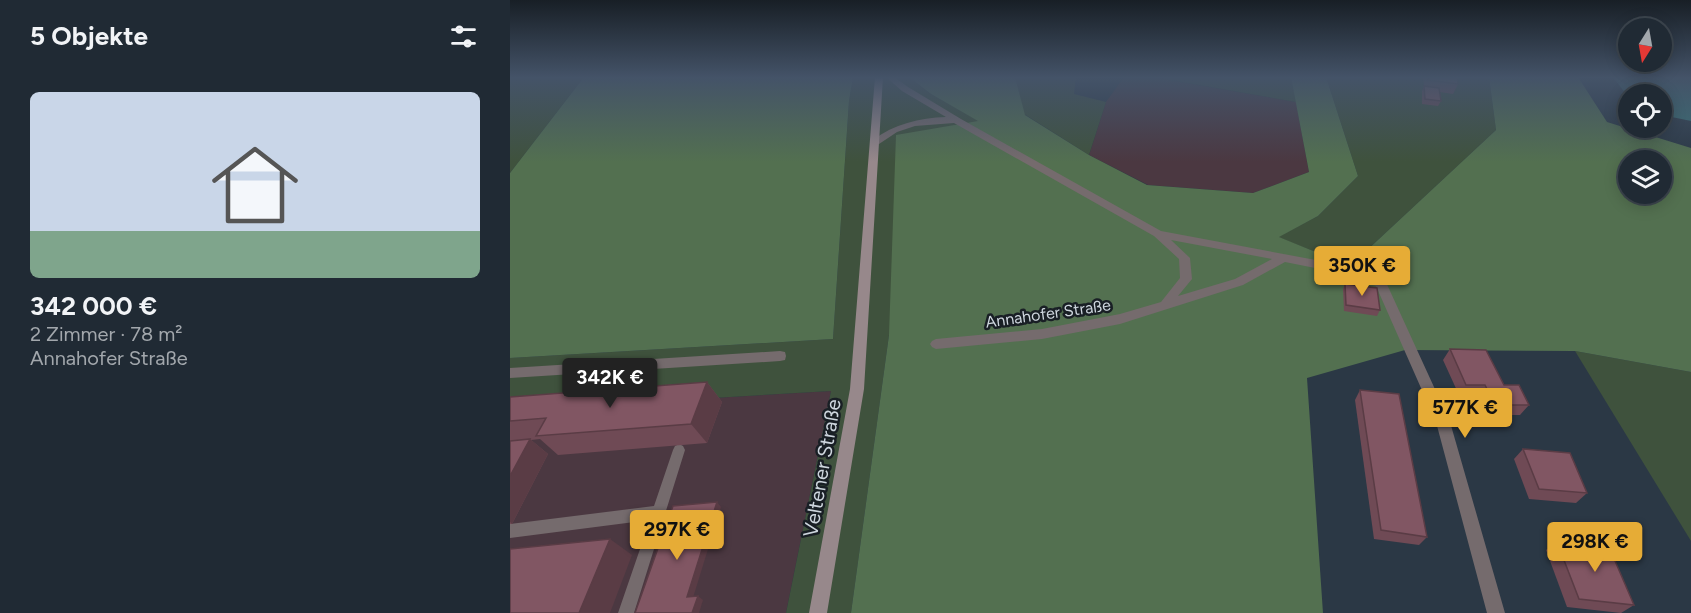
<!DOCTYPE html>
<html lang="de">
<meta charset="utf-8">
<style>
:root{--surface:#202a34;--page:#28323c;--text:#f1f3f6;--muted:#a2a7ac;--line:#3d464f;--accent:#e6ac36}
body{margin:0;font-family:Figtree,sans-serif;background:var(--page);color:var(--text);height:100vh;display:flex;flex-direction:column;font-size:22px;white-space:nowrap}
*{box-sizing:border-box;margin:0}
p{font-size:20px;color:var(--muted)}
.icon{flex:none;width:33px;height:33px;fill:none;stroke:currentColor;stroke-width:2;stroke-linecap:round;stroke-linejoin:round}
.map{position:relative;flex:1;overflow:hidden}
.drawer{display:flex;flex-direction:column;background:var(--surface);width:510px}
.drawer>*{flex:none}
.needle{width:39px;rotate:191deg}
.fabs{position:absolute;left:1108px;top:18px;display:grid;gap:12px}
.fabs a{display:grid;place-items:center;width:54px;height:54px;border-radius:50%;background:var(--surface);box-shadow:0 3px 15px #0003,0 0 0 2px var(--line);font-size:30px}
.price{position:absolute;translate:-50% -51px;padding:0 14px;border-radius:6px;background:var(--accent);color:#111;font-size:20px;line-height:39px;filter:drop-shadow(0 2px 3px #0008)}
.price::after{content:'';position:absolute;left:50%;top:36px;width:18px;height:14px;margin-left:-9px;background:inherit;clip-path:polygon(0 0,100% 0,50% 100%)}
.price.selected{background:#222;color:#fff}
ul{padding:0;list-style:none}
li{display:grid;align-content:center;gap:12px;height:318px;padding:0 30px}
li+li{border-top:2px solid var(--line)}
li span{display:grid;place-items:center;height:186px;border-radius:9px;color:#555}
li>.icon{margin-inline-start:auto}
span .icon{width:108px;height:108px;fill:#fffc;stroke-width:1}
li b{font-size:26px}
h2{display:flex;justify-content:space-between;align-items:center;height:72px;padding:0 30px;font-size:26px}
main{display:flex;flex:1;min-height:0}
.map>svg:first-child{display:block}
.commercial{fill:#4b3841}
.green{fill:#3f523d}
.forest{fill:#537050;fill-rule:evenodd}
.water{fill:#397276}
.lines{fill:none;stroke-linecap:round;stroke-linejoin:round}
.lane{fill:#756b6d;fill-rule:evenodd}
.street{fill:#756b6d;fill-rule:evenodd}
.secondary{fill:#97888b;fill-rule:evenodd}
.wall{fill:#6f4a55}
.shaded-wall{fill:#5a3c45}
.building{fill:#815663;stroke:#5a3c45;stroke-width:1.5}
.labels{text-anchor:middle;stroke-width:5;stroke-linejoin:round;paint-order:stroke}
.street-label{font-size:16px;fill:#cdd5dd;stroke:#191f25}
.near-street-label{font-size:20px;fill:#cdd5dd;stroke:#191f25}
</style>
<main>
<section class="drawer">
<h2>5 Objekte<svg class="icon" aria-label="filters" viewBox="0 0 24 24"><path d="M4 7h16M4 17h16"/><circle cx="9" cy="7" r="2"/><circle cx="15" cy="17" r="2"/></svg></h2>
<ul>
<li><span style="background:linear-gradient(#c9d6e8 75%,#7fa58c 0)"><svg class="icon" aria-label="home" viewBox="0 0 24 24"><path d="M3 11l9-7 9 7M6 9v11h12V9"/></svg></span><div><b>342 000 €</b><p>2 Zimmer · 78 m²</p><p>Annahofer Straße</p></div></li>
</ul>
</section>
<div class="map">
<svg width="1181" height="613" viewBox="0 0 1181 613">
<rect width="100%" height="100%" fill="#2b3845"/>
<g class="commercial">
<polygon points="614,77 641,77 786,102 799,172 743,193 638,185 579,155 596,102"/>
<polygon points="321,391 276,613 0,613 0,410"/>
</g>
<g class="green">
<polygon points="0,77 74,77 0,173"/>
<polygon points="343,77 399,77 421,94 469,121 379,335 341,613 276,613 321,391 0,410 0,358 323,339 339,101"/>
<polygon points="505,77 566,77 564,94 596,102 579,155 514,114"/>
<polygon points="644,77 781,77 786,102"/>
<polygon points="816,77 979,77 986,130 840,266 768,237 808,216 848,176"/>
<polygon points="1065,351 1181,372 1181,541"/>
</g>
<g class="forest">
<polygon points="74,77 343,77 339,101 323,339 0,358 0,173"/>
<path d="M399,77H505L515,115L579,155L637,185L743,193L799,172L781,77H816L848,176L808,216L769,237L840,266L986,130L979,77H1068L1097,122L1181,148V372L1065,351L895,350L797,378L813,613H341L379,335L386,135L468,121L421,94ZM1119,160H1152V194H1119Z"/>
</g>
<polygon class="water" points="1103,77 1181,77 1181,121 1152,115 1152,94 1119,94 1119,98"/>
<g class="lines">
<polygon class="lane" points="169,444 173,446 175,450 124,613 108,613 140,520 0,538 0,524 144,506 163,450 165,446"/>
<g class="street">
<path d="M376,77H384L398,87L451,119L651,231L811,261L875,280L940,422L995,613H977L926,422L866,286L810,269L775,262L733,285L610,324L532,339L426,349L422,347L420,344L422,341L426,339L532,329L610,314L651,302L670,278L669,259L644,236L444,123L405,126L387,132L369,144H363V140C384,124 409,118 436,117L392,91ZM661,240L762,259L725,279L668,296L682,279L680,258Z"/>
<polygon points="270,351 275,352 276,356 275,360 270,361 0,378 0,368"/>
</g>
<polygon class="secondary" points="365,77 373,77 354,389 317,613 299,613 340,389"/>
</g>
<g class="wall">
<polygon points="913,77 947,77 948,84 943,94 930,92 931,101 928,106 912,104 912,91 914,86"/>
<polygon points="835,284 870,310 867,316 834,311 833,289"/>
<polygon points="940,349 994,385 1019,405 1010,415 976,415 967,396 949,395 933,360"/>
<polygon points="197,382 212,402 197,443 48,455 30,439 21,440 38,454 2,524 0,524 0,397"/>
<polygon points="850,390 917,537 909,545 864,539 845,400"/>
<polygon points="1013,449 1077,493 1066,503 1019,499 1004,459"/>
<polygon points="1047,542 1124,605 1111,613 1057,607 1036,550"/>
</g>
<g class="shaded-wall">
<polygon points="197,382 212,402 197,443 181,424"/>
<polygon points="20,439 38,454 2,524 0,522 0,476"/>
<polygon points="207,502 211,507 182,601 177,597"/>
<polygon points="100,539 122,555 100,613 69,613"/>
<polygon points="188,596 193,600 189,613 182,613"/>
</g>
<g class="building">
<polygon points="918,77 947,77 948,84 918,80"/>
<polygon points="914,86 929,88 931,101 915,99"/>
<polygon points="835,284 867,288 870,310 836,305"/>
<polygon points="940,349 976,350 994,385 1009,385 1019,405 985,405 975,385 956,385"/>
<polygon points="197,382 181,424 26,436 36,418 0,421 0,397"/>
<polygon points="850,390 889,394 917,537 871,530"/>
<polygon points="20,439 0,476 0,441"/>
<polygon points="1013,449 1060,453 1077,493 1029,489"/>
<polygon points="207,502 177,597 188,596 182,613 125,613 163,506"/>
<polygon points="100,539 69,613 0,613 0,549"/>
<polygon points="1047,542 1099,547 1124,605 1069,599"/>
</g>
<linearGradient id="sky" x2="0" y2="1"><stop stop-color="#181f26"/><stop offset="0.48" stop-color="#445368"/><stop offset="1" stop-color="#445368" stop-opacity="0"/></linearGradient>
<rect width="1181" height="162" fill="url(#sky)"/>
<g class="labels">
<g class="street-label">
<text transform="translate(538 313) rotate(-8)" y="6">Annahofer Straße</text>
</g>
<g class="near-street-label">
<text transform="translate(312 468) rotate(-80)" y="7">Veltener Straße</text>
</g>
</g>
</svg>
<div class="fabs">
<a><svg class="needle" viewBox="-14 -14 28 28"><path d="M0-13l5 13h-10z" fill="#e53935"/><path d="M0 13l5-13h-10z" fill="#a2a7ac"/></svg></a>
<a><svg class="icon" aria-label="locate" viewBox="0 0 24 24"><circle cx="12" cy="12" r="6"/><path d="M12 2v4M12 18v4M2 12h4M18 12h4"/></svg></a>
<a><svg class="icon" aria-label="layers" viewBox="0 0 24 24"><path d="M12 4l9 5-9 5-9-5zM3 14l9 5 9-5"/></svg></a>
</div>
<b class="price" style="left:852px;top:297px">350K €</b>
<b class="price selected" style="left:100px;top:409px">342K €</b>
<b class="price" style="left:955px;top:439px">577K €</b>
<b class="price" style="left:167px;top:561px">297K €</b>
<b class="price" style="left:1085px;top:573px">298K €</b>
</div>
</main>
